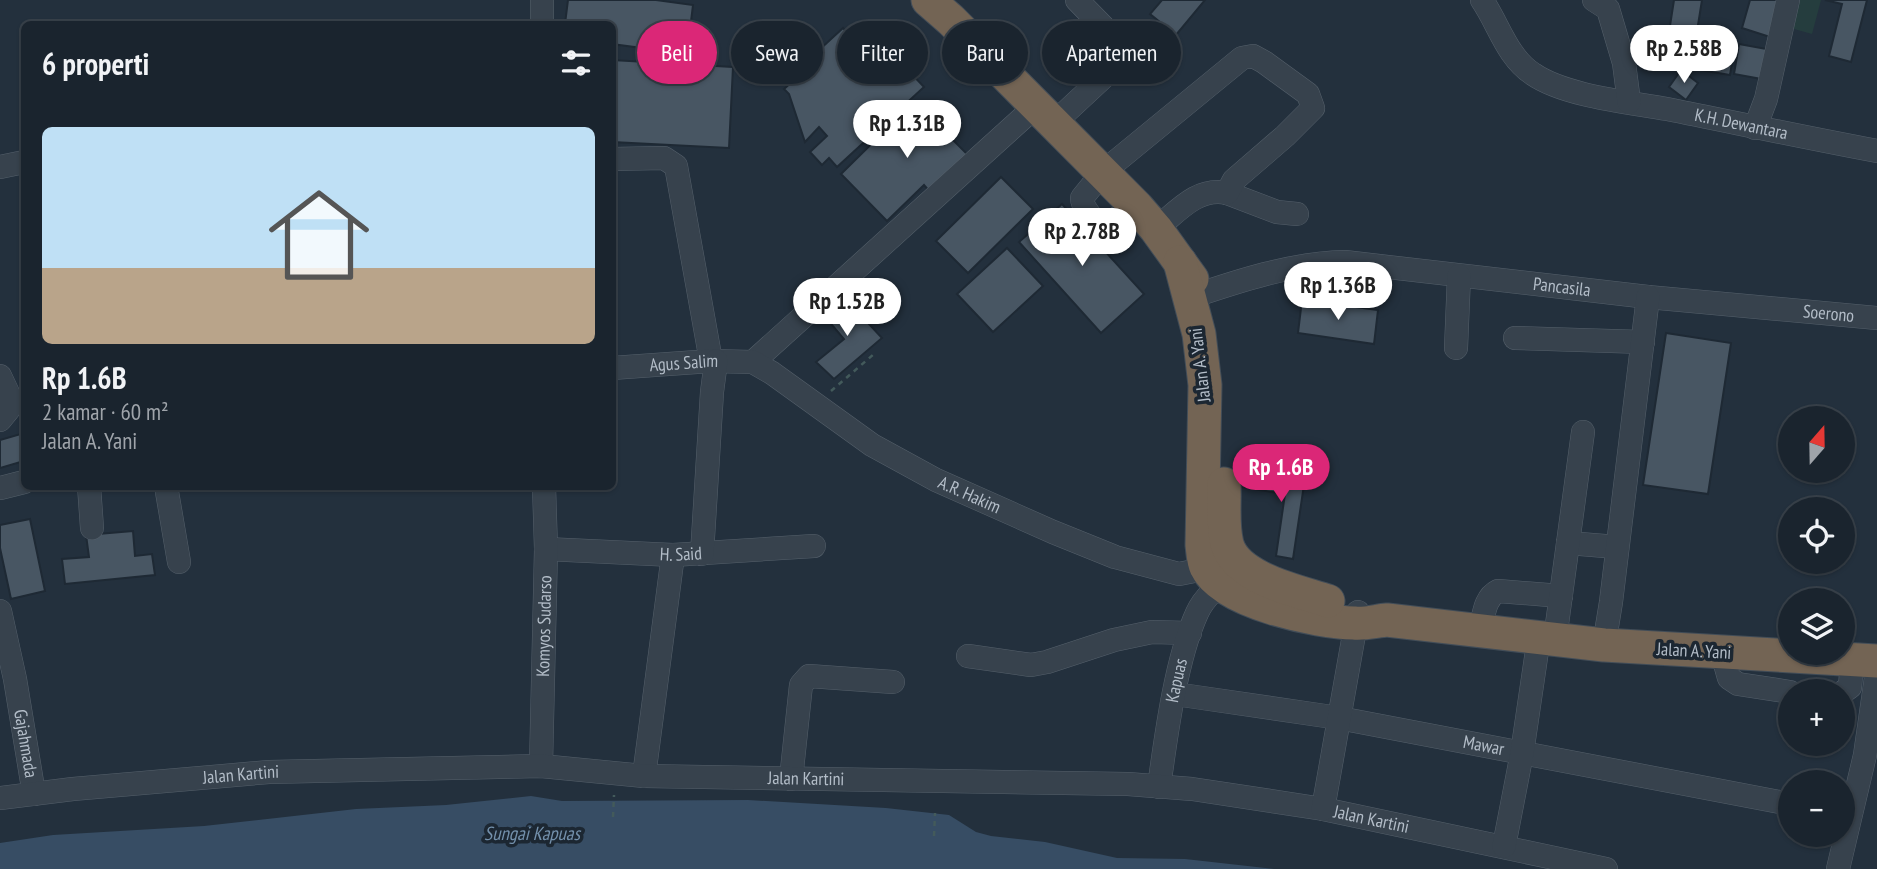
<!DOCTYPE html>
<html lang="id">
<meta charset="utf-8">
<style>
:root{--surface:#1a242e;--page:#232c36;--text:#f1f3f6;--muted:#9fa4aa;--line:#38414a;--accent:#db2777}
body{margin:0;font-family:"PT Sans Narrow",sans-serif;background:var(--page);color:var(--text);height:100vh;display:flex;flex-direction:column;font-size:26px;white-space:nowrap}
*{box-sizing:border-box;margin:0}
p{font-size:23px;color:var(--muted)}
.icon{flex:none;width:38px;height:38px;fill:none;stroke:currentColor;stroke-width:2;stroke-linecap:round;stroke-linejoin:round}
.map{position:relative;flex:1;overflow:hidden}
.panel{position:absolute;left:21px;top:21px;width:595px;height:469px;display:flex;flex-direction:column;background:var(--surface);border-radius:10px;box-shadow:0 2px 5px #0004,0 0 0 2px var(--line)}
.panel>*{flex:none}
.banner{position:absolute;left:637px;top:21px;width:665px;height:63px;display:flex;gap:14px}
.needle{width:46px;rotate:20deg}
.buttons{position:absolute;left:1778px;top:406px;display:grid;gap:14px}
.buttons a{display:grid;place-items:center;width:77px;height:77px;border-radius:50%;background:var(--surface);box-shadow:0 2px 5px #0004,0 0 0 2px var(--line);font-size:35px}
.price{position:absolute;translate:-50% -60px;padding:0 16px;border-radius:24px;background:#fff;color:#222;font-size:23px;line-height:46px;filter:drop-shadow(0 2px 4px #0008)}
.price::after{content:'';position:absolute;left:50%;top:42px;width:21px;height:16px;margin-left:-10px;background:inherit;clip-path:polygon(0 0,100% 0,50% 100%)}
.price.on{background:var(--accent);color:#fff}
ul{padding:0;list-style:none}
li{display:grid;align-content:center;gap:14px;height:371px;padding:0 21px}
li+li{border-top:2px solid var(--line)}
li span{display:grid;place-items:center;height:217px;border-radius:10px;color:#555}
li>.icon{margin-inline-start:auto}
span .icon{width:126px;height:126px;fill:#fffc;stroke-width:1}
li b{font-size:30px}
h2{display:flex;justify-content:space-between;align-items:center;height:84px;padding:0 21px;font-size:30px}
.tag{padding:0 24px;border-radius:32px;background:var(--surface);box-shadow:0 2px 5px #0004,0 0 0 2px var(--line);font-size:24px;line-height:63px}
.tag.on{background:var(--accent);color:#fff}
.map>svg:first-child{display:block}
.green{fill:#253d3e}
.water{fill:#374d64}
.building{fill:#485663;stroke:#1e2934;stroke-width:2}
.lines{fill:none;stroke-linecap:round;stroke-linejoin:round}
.minor-casing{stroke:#55606b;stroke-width:24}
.highway-casing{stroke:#424d58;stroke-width:35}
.path{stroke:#435a5b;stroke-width:2.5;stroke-dasharray:5 5;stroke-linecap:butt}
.minor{stroke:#37424d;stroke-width:23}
.highway{stroke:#736454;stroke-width:33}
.labels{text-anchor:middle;stroke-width:7;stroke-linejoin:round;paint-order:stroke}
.street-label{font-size:18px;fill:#b3bdc8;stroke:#1c2732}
.water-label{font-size:19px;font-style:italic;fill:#7390ab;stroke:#1c2732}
</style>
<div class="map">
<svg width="1877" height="869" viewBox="0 0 1877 869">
<rect width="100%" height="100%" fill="#23303d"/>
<polygon class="green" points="1794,0 1821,0 1812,34 1787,27"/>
<polygon class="water" points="531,796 562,801 748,800 886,808 949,815 976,832 991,836 1045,842 1117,858 1185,859 1274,869 0,869 0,843 53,835 204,826 356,809 446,805"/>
<g class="building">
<polygon points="568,0 656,0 693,5 687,54 612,44 612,24 565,24"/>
<polygon points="1162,0 1205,0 1176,35 1150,14"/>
<polygon points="1674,0 1702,0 1691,69 1664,64"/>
<polygon points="1750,0 1782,0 1770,37 1742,28"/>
<polygon points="1825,0 1867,0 1851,62 1829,56 1842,4"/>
<polygon points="865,22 877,35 862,48 874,60 890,45 902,58 885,73 895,84 909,71 924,87 837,167 829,158 822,165 810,152 827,136 819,127 805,142 789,94 784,89 795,79 792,75 843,28 851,36"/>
<polygon points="1700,38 1735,44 1730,75 1694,69"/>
<polygon points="1739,44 1772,50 1767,80 1734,74"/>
<polygon points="612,60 733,67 729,148 612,142"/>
<polygon points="1681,70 1698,83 1686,100 1669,87"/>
<polygon points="915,101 933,120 947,106 961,121 947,134 969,156 931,193 924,185 887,221 841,174"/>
<polygon points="1001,177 1033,209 968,273 936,241"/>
<polygon points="1062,204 1144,294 1101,333 1019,242"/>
<polygon points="1007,248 1043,286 993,332 957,294"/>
<polygon points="844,297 882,338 834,379 816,362 844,339 821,312"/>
<polygon points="1302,300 1378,310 1374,344 1298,333"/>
<polygon points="1666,333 1731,343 1708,494 1643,485"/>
<polygon points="24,433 24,461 0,468 0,440"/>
<polygon points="1244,469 1305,478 1293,559 1276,556 1285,494 1241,487"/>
<polygon points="30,519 45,591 11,599 0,548 0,525"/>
<polygon points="133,531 135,556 152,554 155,575 65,584 62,559 89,557 86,535"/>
</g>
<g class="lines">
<g class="minor-casing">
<g id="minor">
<polyline points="542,0 542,24"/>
<path id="s1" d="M1482,0C1499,25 1507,57 1533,74C1565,96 1628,102 1667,109C1737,123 1807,138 1877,151"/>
<polyline points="1594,0 1608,9 1624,63 1629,102"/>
<polyline points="1054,123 1125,57 1124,50 1119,43 1077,0"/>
<polyline points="1755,128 1766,99 1788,0"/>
<polyline points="612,159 664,158 676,166 711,361"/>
<polyline points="0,167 24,162"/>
<polyline points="1227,193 1277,212 1297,214"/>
<path d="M1137,207L1103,226C1094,223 1082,207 1082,198L1103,172L1242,58L1253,56L1264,62L1308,94L1313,108L1285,136L1234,180L1227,193C1197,187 1178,211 1156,229"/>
<path id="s2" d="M1188,298C1238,281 1292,263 1345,262L1648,297L1877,318"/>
<polyline points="1515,338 1643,342"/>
<polyline points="1456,348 1459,276"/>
<polyline points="753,362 1036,106"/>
<path id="s3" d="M612,368L711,361L753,362L772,373L872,445L936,480L1053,532L1115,557L1179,574L1194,571L1218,560"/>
<polyline points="0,376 8,393 9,409 0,420"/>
<polyline points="89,486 92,528"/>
<polyline points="166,486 179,562"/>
<polyline points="0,488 24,482"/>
<polyline points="1568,543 1617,547"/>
<path id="s4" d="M546,549L673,555L814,546"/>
<polyline points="702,554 712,392 716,361"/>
<path id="s5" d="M0,611L15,679L34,794"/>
<path d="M1480,630C1484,616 1484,598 1498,591L1561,596"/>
<polyline points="1555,639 1583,432"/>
<polyline points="1604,645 1611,602 1648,297"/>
<polyline points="1722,653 1729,678 1738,684 1790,692"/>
<polyline points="968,656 1031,665 1047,662 1114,640 1152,632 1190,633"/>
<polyline points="1843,692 1850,687 1852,660"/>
<path id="s6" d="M1175,694L1339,718L1790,804"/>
<path id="s7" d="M541,766L546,549L544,486"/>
<polyline points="644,776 673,555"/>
<polyline points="791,779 801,685 809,676 893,682"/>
<path id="s8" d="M1159,787C1166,736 1176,659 1197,613C1204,597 1219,585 1233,574"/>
<path id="s9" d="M0,798L73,789L269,772L541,766L644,776L1128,784L1192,789L1323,809L1606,869"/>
<polyline points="1323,809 1358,612"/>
<polyline points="1504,846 1522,753 1539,637"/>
<polyline points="1838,869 1865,755 1877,671"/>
</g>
</g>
<g class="highway-casing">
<g id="highway">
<polyline points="928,0 951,20 1137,207 1156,229 1192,279"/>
<path d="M1180,262L1199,334L1205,385L1202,545C1203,552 1203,561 1206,567C1223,603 1317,622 1354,623C1365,624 1376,621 1387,620L1604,645L1877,661"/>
<path d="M1224,484C1225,503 1222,525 1227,544C1237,579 1298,591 1328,601"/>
</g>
</g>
<g class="path">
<polyline points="831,391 874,354"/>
<polyline points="613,817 614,795"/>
<polyline points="934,836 935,813"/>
</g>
<use href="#minor" class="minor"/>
<use href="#highway" class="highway"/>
</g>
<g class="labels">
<g class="street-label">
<text dy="6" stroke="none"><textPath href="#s1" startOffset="306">K.H. Dewantara</textPath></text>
<text dy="6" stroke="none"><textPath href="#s2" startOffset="380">Pancasila</textPath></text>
<text dy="6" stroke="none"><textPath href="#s2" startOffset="648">Soerono</textPath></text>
<text dy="6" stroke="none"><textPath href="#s3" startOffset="72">Agus Salim</textPath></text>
<text transform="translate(1200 365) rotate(-97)" y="6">Jalan A. Yani</text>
<text dy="6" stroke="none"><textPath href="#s3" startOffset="396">A.R. Hakim</textPath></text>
<text dy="6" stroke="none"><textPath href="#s4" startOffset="135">H. Said</textPath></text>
<text dy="6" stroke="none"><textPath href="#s7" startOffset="140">Komyos Sudarso</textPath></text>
<text transform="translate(1694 651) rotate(3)" y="6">Jalan A. Yani</text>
<text dy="6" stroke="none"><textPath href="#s8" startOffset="108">Kapuas</textPath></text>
<text dy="6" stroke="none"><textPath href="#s5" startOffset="135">Gajahmada</textPath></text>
<text dy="6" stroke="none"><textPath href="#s6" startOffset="313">Mawar</textPath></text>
<text dy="6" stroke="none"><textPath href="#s9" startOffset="242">Jalan Kartini</textPath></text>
<text dy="6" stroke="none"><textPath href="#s9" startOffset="808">Jalan Kartini</textPath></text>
<text dy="6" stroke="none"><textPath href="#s9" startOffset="1376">Jalan Kartini</textPath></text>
</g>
<g class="water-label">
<text x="532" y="840">Sungai Kapuas</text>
</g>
</g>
</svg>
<div class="buttons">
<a><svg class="needle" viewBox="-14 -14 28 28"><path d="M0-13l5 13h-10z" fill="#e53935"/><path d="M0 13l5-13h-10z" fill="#9fa4aa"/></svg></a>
<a><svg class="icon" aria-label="locate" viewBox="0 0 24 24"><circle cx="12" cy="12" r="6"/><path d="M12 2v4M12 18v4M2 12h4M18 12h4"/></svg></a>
<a><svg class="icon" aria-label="layers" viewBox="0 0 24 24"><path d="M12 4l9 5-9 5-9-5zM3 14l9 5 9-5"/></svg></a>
<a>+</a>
<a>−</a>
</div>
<b class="price" style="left:1684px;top:85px">Rp 2.58B</b>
<b class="price" style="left:907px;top:160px">Rp 1.31B</b>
<b class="price" style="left:1082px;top:268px">Rp 2.78B</b>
<b class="price" style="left:1338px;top:322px">Rp 1.36B</b>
<b class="price" style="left:847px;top:338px">Rp 1.52B</b>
<b class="price on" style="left:1281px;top:504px">Rp 1.6B</b>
<div class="banner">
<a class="tag on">Beli</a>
<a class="tag">Sewa</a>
<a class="tag">Filter</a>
<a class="tag">Baru</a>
<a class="tag">Apartemen</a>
</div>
<section class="panel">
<h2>6 properti<svg class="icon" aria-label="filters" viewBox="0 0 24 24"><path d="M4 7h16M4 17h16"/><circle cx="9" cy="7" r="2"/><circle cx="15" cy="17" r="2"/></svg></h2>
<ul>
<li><span style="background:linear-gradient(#bfe0f5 65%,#b9a48a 0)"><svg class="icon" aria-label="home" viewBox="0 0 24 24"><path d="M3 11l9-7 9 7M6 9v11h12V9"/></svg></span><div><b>Rp 1.6B</b><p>2 kamar · 60 m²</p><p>Jalan A. Yani</p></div></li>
</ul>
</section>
</div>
